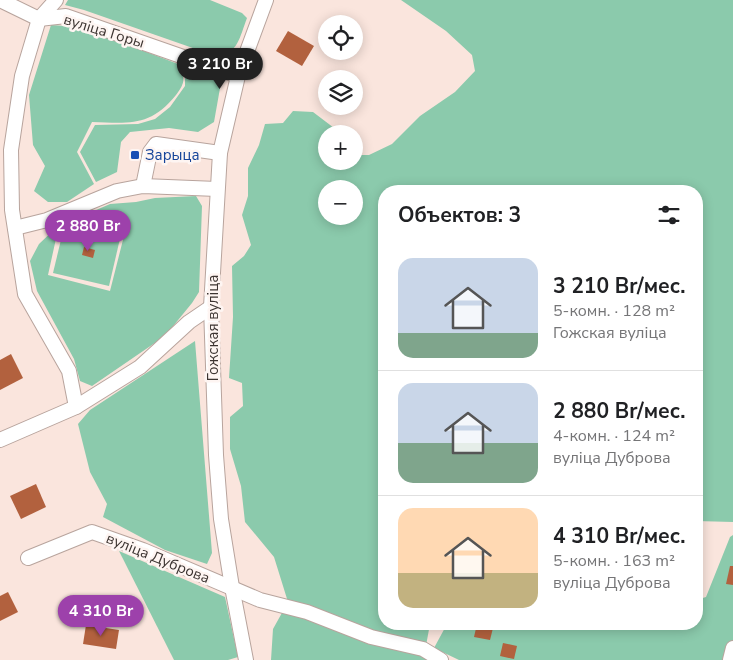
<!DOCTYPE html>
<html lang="ru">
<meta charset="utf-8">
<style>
:root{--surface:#fff;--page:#f2f2f2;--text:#202124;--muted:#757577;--line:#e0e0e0;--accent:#9d41ab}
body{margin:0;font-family:"Nunito Sans",sans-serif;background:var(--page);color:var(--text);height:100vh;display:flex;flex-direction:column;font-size:19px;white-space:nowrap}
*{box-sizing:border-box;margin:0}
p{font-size:16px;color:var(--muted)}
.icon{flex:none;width:28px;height:28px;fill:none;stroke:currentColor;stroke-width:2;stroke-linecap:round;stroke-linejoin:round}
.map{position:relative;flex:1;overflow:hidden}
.panel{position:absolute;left:378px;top:185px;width:325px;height:445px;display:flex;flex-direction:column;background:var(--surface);border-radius:20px;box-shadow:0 2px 12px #0003}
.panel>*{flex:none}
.buttons{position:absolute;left:318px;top:15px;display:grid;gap:10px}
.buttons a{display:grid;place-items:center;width:45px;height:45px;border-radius:50%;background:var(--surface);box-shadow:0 2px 12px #0003;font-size:25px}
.price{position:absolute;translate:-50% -42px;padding:0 11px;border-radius:18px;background:var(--accent);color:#fff;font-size:16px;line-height:32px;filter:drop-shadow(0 1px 2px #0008)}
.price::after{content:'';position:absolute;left:50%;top:30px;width:15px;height:11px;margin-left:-8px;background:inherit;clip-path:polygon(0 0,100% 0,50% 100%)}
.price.active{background:#222;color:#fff}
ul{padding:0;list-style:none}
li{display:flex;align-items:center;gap:15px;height:125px;padding:0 20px}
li+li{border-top:1px solid var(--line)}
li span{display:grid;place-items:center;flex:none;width:140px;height:100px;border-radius:15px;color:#555}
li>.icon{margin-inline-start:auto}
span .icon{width:60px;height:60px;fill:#fffc;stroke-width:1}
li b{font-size:21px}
h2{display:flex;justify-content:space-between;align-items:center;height:60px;padding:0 20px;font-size:21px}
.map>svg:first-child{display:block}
.green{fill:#8bcaac;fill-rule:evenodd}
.building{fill:#b2613e}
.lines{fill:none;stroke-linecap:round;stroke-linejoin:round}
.minor-casing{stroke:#b8a49d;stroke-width:16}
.minor{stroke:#fff;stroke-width:14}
.transit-dot{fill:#1a4fb4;stroke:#fef5f2;stroke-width:2}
.labels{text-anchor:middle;stroke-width:5;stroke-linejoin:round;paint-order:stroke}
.street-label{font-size:15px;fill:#3c3431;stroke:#fef5f2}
.transit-label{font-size:15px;fill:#164399;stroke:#fef5f2;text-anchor:start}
</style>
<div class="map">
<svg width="733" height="660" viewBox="0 0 733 660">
<rect width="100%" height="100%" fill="#fae5dd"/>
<g class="green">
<path d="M68,0H210L242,13L247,18C239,39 237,59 210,54L84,10L65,5Z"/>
<path d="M401,0H733V522L696,521V191H384V624H430L425,651L431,660H271L273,629L288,602L274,557L245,522L241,486L230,449V417L243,406L242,383L229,378L233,317L232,266L244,256L251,245L242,215L248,196V168L259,145L265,124L283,123L293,111L313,112L342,134H326V161H354V147L361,155H369L392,144L420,116L455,92L475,71L472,55L446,31ZM326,189H354V216H326Z"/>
<path d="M51,25L81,27L178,64C185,78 186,82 176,95C150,127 130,123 92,122L77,152L94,184L67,202H48L34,191L45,166L33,145L29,95Z"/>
<polygon points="185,66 222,77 214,122 198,132 169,128 130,132 121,142 117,172 96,182 80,152 95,125 138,124 155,119 170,107 185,86"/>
<polygon points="196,196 202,206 199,292 192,303 165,336 92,386 80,381 74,359 37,291 30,261 39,244 59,225 48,275 110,291 126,228 80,217 110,204 136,202 155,198"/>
<polygon points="66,219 122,230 109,286 53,273"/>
<polygon points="195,341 212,553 207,564 165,550 103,517 107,504 90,472 78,424 90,410"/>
<polygon points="733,535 733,660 459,660 434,648 447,624 589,624 600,626 609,624 696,624 696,600 706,597 730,537"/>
<polygon points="119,551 225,597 238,657 228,660 174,660"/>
</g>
<g class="building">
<polygon points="288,31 314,46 302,66 276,51"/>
<polygon points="84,247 95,250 93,258 82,255"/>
<polygon points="11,354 23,378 0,390 0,360"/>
<polygon points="36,484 46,507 21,519 10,496"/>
<polygon points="730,566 733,566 733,585 726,584"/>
<polygon points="8,592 18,612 0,621 0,596"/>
<polygon points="477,624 494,624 490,640 474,637"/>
<polygon points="86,625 119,630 116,649 83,644"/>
<polygon points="503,643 517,646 514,659 500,656"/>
</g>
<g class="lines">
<g class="minor-casing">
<g id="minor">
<polyline points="0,0 39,19 66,16 238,76"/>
<polyline points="56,0 39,19 22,76 11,150 12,210 25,294 69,371 76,407"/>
<polyline points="143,186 150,152 156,144 220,153"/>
<polyline points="15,228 47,220 117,191 143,186 217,189"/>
<polyline points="0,440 76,407 140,367 189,322 211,307"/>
<polyline points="28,558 92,532 143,550 260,600 307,612 371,637 423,649 441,660"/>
<polyline points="246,660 232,587 221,519 216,455 211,307 220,153 238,76 266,0"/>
<polyline points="730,660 733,648"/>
</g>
</g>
<use href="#minor" class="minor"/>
</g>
<rect class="transit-dot" x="130" y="150" width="10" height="10" rx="2.5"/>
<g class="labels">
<g class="street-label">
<text transform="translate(104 31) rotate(17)" y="5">вуліца Горы</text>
<text transform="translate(213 328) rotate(-90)" y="5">Гожская вуліца</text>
<text transform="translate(158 558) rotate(22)" y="5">вуліца Дуброва</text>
</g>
<g class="transit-label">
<text x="145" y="160">Зарыца</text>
</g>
</g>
</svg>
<div class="buttons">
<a><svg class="icon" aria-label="locate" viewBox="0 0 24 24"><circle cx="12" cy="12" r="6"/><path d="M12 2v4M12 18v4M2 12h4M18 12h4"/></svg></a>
<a><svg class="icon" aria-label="layers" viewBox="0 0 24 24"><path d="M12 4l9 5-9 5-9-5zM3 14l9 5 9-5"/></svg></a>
<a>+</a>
<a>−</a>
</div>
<b class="price active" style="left:220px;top:90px">3 210 Br</b>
<b class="price" style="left:88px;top:252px">2 880 Br</b>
<b class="price" style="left:101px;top:637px">4 310 Br</b>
<section class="panel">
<h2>Объектов: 3<svg class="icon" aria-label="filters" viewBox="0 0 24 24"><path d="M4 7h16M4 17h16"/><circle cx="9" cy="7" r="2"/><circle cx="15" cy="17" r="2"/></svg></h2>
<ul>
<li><span style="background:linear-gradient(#c9d6e8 75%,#7fa58c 0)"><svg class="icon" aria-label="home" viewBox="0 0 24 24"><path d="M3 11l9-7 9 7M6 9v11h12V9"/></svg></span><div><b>3 210 Br/мес.</b><p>5-комн. · 128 m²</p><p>Гожская вуліца</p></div></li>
<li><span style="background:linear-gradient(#c9d6e8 60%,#7fa58c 0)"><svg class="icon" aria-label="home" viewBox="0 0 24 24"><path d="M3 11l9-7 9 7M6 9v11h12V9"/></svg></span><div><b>2 880 Br/мес.</b><p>4-комн. · 124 m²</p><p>вуліца Дуброва</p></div></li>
<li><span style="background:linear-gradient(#ffd9b3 65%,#c2b280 0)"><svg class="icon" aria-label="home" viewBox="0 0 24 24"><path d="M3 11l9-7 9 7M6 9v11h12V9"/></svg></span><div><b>4 310 Br/мес.</b><p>5-комн. · 163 m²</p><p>вуліца Дуброва</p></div></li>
</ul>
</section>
</div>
